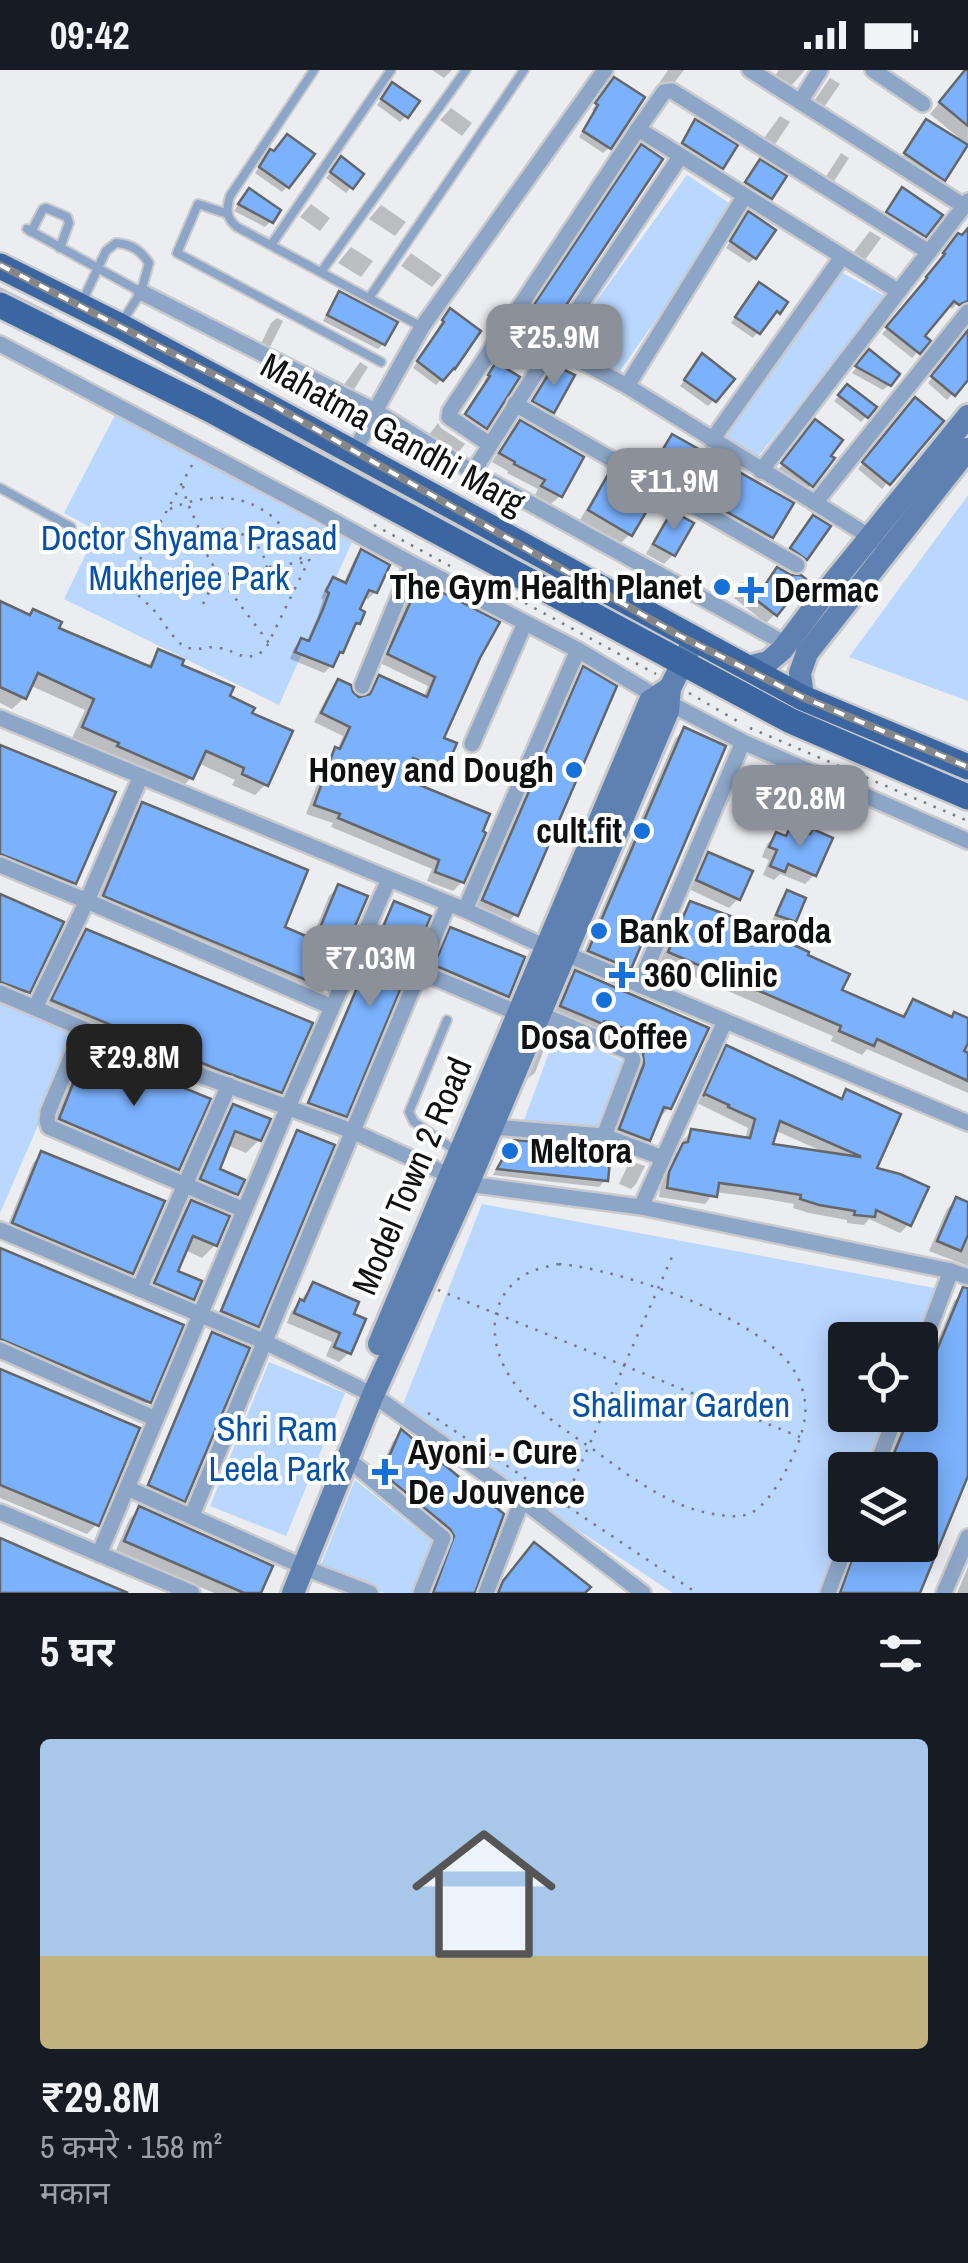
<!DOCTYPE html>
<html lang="hi">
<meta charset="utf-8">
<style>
:root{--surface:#171b24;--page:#20242c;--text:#f1f3f6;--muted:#9ea1a6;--line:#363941;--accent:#8c9099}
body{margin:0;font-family:"Archivo Narrow","Noto Sans Devanagari",sans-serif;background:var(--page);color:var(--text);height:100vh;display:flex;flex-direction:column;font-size:38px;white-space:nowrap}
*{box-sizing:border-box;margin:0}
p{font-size:32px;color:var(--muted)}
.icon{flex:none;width:55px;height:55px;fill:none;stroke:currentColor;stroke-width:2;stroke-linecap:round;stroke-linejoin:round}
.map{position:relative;height:1523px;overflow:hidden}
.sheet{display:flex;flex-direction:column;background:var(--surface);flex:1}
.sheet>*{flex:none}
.controls{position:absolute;left:828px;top:1252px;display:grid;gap:20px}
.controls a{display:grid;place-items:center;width:110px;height:110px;border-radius:10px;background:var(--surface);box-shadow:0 5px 25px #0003;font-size:50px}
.price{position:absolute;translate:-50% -85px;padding:0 22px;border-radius:20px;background:var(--accent);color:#fff;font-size:32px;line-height:65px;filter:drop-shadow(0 2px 5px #0008)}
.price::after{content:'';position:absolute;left:50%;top:60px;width:30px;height:22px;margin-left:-15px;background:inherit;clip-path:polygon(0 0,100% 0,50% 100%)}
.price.current{background:#222;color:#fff}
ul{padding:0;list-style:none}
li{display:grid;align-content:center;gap:20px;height:530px;padding:0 40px}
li+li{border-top:2px solid var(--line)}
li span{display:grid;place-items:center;height:310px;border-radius:10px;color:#555}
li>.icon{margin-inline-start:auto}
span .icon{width:180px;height:180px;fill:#fffc;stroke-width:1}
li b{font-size:42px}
h2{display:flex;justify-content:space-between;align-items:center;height:120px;padding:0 40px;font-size:42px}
.status{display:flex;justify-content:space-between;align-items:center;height:70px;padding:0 50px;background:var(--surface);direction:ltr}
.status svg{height:28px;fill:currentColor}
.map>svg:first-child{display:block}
.green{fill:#bad7ff}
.shadow{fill:#0003;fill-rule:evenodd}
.building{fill:#7bb1fd;stroke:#646668;stroke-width:2.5;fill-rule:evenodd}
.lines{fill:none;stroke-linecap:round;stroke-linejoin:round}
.lane-casing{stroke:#c8cacd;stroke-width:12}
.street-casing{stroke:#c8cacd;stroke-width:20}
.secondary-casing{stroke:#c8cacd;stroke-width:28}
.primary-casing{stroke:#c8cacd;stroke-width:30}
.path{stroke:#77797b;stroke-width:2.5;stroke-dasharray:2.5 8;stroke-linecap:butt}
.lane{stroke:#8da5c6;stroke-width:8}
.street{stroke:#8da5c6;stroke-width:15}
.secondary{stroke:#5e81b1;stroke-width:22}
.primary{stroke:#3c66a1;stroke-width:25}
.rail-casing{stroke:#848689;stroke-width:8}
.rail{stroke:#fff;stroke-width:4;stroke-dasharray:11;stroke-linecap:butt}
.poi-dot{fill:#176fd8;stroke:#fff;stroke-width:4}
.labels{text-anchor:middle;stroke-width:8;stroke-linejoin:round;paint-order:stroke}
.street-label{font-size:35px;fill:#0f1011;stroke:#fff}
.park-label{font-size:35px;fill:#0652a8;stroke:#fff}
.poi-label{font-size:35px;font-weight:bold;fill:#0f1011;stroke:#fff;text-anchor:start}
</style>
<div class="status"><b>09:42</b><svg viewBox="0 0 49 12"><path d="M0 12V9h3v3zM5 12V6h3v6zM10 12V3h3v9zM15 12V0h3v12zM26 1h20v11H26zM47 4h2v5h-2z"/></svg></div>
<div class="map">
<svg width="968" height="1523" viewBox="0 0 968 1523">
<rect width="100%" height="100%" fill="#ebedf1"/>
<g class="green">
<polygon points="687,105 735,137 620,301 569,269"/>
<polygon points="830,196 885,226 757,388 716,359"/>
<polygon points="115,345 352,472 279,635 64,529 97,461 64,443"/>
<polygon points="968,425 968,631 849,587"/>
<polygon points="0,930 78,963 0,1143"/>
<polygon points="557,961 625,992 599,1061 523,1053"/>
<polygon points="482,1134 940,1219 920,1270 845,1270 845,1345 892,1345 871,1400 845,1400 845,1470 825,1523 673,1523 400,1342"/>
<polygon points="269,1292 345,1323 286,1466 210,1436"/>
<polygon points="355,1410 436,1475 420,1523 384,1523 320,1497"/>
</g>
<g class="shadow">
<polygon points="432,0 452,0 444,8"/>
<polygon points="668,0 684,0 671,17 658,15"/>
<polygon points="779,0 805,0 784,24 769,15"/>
<polygon points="967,0 968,76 966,74 938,115 901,89 921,57 957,71 959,68 930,44"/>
<polygon points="830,8 840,14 822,40 812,34"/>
<polygon points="609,16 609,78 603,83 579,67 594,42 592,40"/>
<polygon points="387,21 406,46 400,52 377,35"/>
<polygon points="451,38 472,53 462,66 440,50"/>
<polygon points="780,46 790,52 772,79 761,72"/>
<polygon points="695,52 722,97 716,103 678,79"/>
<polygon points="636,83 554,251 548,256 530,243"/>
<polygon points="841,83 849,88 831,116 823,111"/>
<polygon points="265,88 287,117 282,122 255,103"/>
<polygon points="336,95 351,117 346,123 326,108"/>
<polygon points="755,98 770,128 764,133 741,119"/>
<polygon points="897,125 924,165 919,171 882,148"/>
<polygon points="244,127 271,151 265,157 234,141"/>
<polygon points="311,134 330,148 320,161 300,147"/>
<polygon points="381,135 406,152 395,166 369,149"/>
<polygon points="743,150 755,188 749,193 726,178"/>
<polygon points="968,160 968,221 952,239 947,235 922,267 927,271 912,288 882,264 924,215 922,214 942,191 939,189 953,171 961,168"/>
<polygon points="870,161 881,168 862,194 850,187"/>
<polygon points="351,177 373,191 361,207 338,193"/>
<polygon points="411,183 442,205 432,217 401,196"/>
<polygon points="0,217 54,244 42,256 0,235"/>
<polygon points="754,220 778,242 773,248 771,246 753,268 731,253"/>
<polygon points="340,224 383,274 378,279 323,251 334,230"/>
<polygon points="445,247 447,303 436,315 413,298 440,258 438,257"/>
<polygon points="277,248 283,251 271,275 266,281 259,278 271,253"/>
<polygon points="968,261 968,307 947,330 928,313"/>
<polygon points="864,288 889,315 883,320 852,303"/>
<polygon points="360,292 368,297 355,318 349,323 341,319"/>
<polygon points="697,292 732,310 708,336 680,316"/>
<polygon points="491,301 485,357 479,363 461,351 486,313 484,311"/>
<polygon points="549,304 552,342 546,347 528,337"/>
<polygon points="847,317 874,338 861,352 834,331"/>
<polygon points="909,336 940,351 882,419 858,399"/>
<polygon points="438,353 441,358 465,374 457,384 428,366"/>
<polygon points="520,353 560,426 551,434 535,425 538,419 507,403 508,401 492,392 512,361"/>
<polygon points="810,358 811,415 806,421 778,400"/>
<polygon points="667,373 771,467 765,472 647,405"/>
<polygon points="610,404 630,464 621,473 580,450 601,414"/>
<polygon points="672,444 673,485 664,494 646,484 663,453"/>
<polygon points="814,448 805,488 796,497 783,488"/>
<polygon points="361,482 375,522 368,529 363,527 357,541 358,553 350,561 331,596 324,603 290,589 294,578 301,571 306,573 317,548 323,530 321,528 326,517 333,510 343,514 355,488"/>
<polygon points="778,500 775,544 766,553 734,528 749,512 761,520"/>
<polygon points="420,514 496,553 441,669 443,700 434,709 407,697 402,710 462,812 453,821 427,811 432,799 331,757 333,753 306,744 327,688 337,680 343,666 314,652 330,621 339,612 358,629 365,628 370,617 379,608 423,628 428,616 380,593 411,522"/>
<polygon points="0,536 146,598 159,582 249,645 266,714 255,725 232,715 235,710 198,693 191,708 180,719 108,688 109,684 72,668 85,640 29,615 24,628 12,639 0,633"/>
<polygon points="584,599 516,844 503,858 470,844 570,613"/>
<polygon points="684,660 629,898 619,907 580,891 675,669"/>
<polygon points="0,677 74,813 65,822 0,795"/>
<polygon points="143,735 281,859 311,871 329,826 339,817 326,918 317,927 95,835 134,744"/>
<polygon points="791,758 814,805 805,814 780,804 774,810 763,805 769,790 762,787 767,774 777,765 782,767"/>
<polygon points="709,785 738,829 729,838 689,819 700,794"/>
<polygon points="787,823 794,851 788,857 772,851 781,829"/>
<polygon points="0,827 27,922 22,928 0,918"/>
<polygon points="394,834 344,1046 339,1051 304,1039 389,840"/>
<polygon points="691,834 728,852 839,922 900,948 913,932 951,949 968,952 968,1023 867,979 862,985 831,971 833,966 660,892 681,844"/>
<polygon points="451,860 507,926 497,935 427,905 442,870"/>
<polygon points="87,862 280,1022 272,1029 46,938 79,869"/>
<polygon points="575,903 706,960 669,1038 661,1046 659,1044 648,1070 641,1078 613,1067 637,1004 636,994 641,982 633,979 635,974 596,958 593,961 554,944 568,911"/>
<polygon points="549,966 535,1003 528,1008 543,972"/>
<path d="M727,978L839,1030L846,1022L873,1100L909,1154L900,1163L869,1149L864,1155L847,1153V1150L809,1143L793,1138L794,1134L761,1128L715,1122L705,1134L659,1127L661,1113L674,1085L681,1078L683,1070L692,1061L745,1069L748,1058L697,1033L718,987ZM774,1060L824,1082L770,1077Z"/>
<polygon points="88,981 177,1099 168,1108 51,1058 78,990"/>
<polygon points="234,1037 259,1070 246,1083 227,1075 217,1101 236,1124 224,1137 189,1122 221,1050"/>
<polygon points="298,1063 256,1256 251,1261 217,1247 292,1069"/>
<polygon points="514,1072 605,1110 599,1117 493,1105 507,1080"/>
<polygon points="42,1084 131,1203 122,1211 5,1162 33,1093"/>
<polygon points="633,1092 645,1096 636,1114 631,1119 619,1114 627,1097"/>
<polygon points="956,1130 968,1135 968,1196 929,1181 947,1139"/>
<polygon points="191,1133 215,1175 202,1188 185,1180 175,1202 192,1228 179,1241 143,1226 179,1145"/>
<polygon points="0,1181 149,1331 137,1343 0,1286"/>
<polygon points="313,1215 355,1233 349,1283 339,1292 326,1286 332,1272 287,1253 291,1242"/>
<polygon points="962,1224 968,1226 968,1399 917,1523 837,1523 854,1475 920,1475 920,1400 885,1400 907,1345 920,1345 920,1314 954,1231"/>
<polygon points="213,1265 183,1430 178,1436 144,1421 207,1271"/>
<polygon points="0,1302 96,1455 87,1464 0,1428"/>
<polygon points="402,1362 501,1445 473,1523 429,1523 446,1477 374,1413 393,1371"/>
<polygon points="140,1439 259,1523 214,1523 116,1480 130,1448"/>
<polygon points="968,1497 968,1523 957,1523"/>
</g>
<g class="building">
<polygon points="965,0 968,0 968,56 939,32"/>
<polygon points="614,7 645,27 611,79 583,61 598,35 595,33"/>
<polygon points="392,12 420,31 408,48 381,29"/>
<polygon points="695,49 738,75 723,99 682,73"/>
<polygon points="926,49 968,75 945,111 904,83"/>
<polygon points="287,64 315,84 289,118 259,97 270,79 274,81"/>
<polygon points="641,74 663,89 555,252 533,236"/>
<polygon points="341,86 364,104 353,119 330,102"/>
<polygon points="760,89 787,106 772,129 745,112"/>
<polygon points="902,117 943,145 926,167 886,142"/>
<polygon points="249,118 281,140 273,153 238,134"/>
<polygon points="748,141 776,160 756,189 730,171"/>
<polygon points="968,158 968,231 959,235 954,231 925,266 931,271 920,284 886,257 927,208 926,207 945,184 943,183 958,163 962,165"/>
<polygon points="759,212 788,232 780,244 777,241 760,264 735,247"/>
<polygon points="339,221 398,252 385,275 327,245"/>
<polygon points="450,238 481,261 455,299 454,298 443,311 417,291 444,252 442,250"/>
<polygon points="968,260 968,310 955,326 931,306"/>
<polygon points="869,279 900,304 891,316 855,296"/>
<polygon points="702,283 735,309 716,332 684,310"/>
<polygon points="496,292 520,307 487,359 465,344 490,306 488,305"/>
<polygon points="554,295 575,305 554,343 532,331"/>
<polygon points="847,314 877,337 868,348 838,325"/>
<polygon points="915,327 944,351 890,415 862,392"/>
<polygon points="815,349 843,370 831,386 835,388 813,417 781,393"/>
<polygon points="520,350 584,387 562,427 541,416 545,410 514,394 515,392 499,383"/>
<polygon points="672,364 794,433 773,468 651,399"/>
<polygon points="610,401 655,427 632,466 588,440"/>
<polygon points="672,441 694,453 675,486 653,474"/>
<polygon points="813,445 831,456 807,490 790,478"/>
<polygon points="361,479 390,495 377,523 369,520 360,539 365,542 360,554 356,553 343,583 340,582 333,597 295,582 301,568 309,571 323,539 329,523 326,521 333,507 346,513"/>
<polygon points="777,497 791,505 801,505 806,509 777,546 741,518 748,509 763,518"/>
<polygon points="420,511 500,552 480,588 444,668 457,673 445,701 413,688 405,709 490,744 483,761 486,763 464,813 435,802 439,790 338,748 340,744 314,735 335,677 340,679 350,657 321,643 338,609 351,615 353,622 359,627 370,624 379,605 427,627 435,607 387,584"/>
<polygon points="0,531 30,545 33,539 62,552 59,558 151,597 158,579 184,590 182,595 234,617 230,626 255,638 252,643 293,661 268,716 242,704 244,698 206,681 193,709 117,676 119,673 82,657 94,629 38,603 26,629 0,617"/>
<polygon points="583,596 617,616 518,846 482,830"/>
<polygon points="684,657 726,676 631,899 588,881"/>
<polygon points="0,675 116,722 76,814 0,784"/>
<polygon points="142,732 308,800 285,857 315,870 338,814 368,826 328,919 103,826"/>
<polygon points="791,755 810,764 813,759 833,768 816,806 788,794 785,802 770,796 777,780 769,777 776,762 786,766"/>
<polygon points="708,782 753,801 740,830 696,810"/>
<polygon points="787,820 806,828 796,852 776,845"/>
<polygon points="0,824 64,852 30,923 0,912"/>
<polygon points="394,831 431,846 347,1047 308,1033"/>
<polygon points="690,831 733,847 731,851 777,871 779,868 809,882 808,885 850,904 842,920 904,947 913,929 952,947 954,942 968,948 968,973 964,981 968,983 968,1011 877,969 874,976 839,961 841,956 668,882"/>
<polygon points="450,857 525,887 509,927 434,895"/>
<polygon points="86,859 313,953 282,1023 219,1000 51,930"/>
<polygon points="575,900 709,958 671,1039 664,1037 650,1071 619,1059 644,994 643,984 647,975 639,971 641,966 623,958 604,951 603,954 560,936"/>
<path d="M726,975L842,1029L846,1019L901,1044L877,1098L900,1104L929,1117L911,1156L876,1140L875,1147L854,1145L855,1141L819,1135L800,1129L801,1125L771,1120L719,1113L717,1127L667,1118L669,1102L683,1073L688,1072L691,1059L750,1068L755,1049L728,1037L729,1035L705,1024L703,1026ZM780,1051L860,1086V1087L773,1074Z"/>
<polygon points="87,978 211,1029 179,1100 59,1049"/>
<polygon points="233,1034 271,1049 261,1071 235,1061 220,1099 245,1110 238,1125 200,1109"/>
<polygon points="297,1060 335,1075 259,1257 221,1241"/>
<polygon points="513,1070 602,1077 611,1081 608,1111 497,1099"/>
<polygon points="41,1081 165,1131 133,1204 12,1153"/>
<polygon points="956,1127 968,1132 968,1165 961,1181 937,1171"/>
<polygon points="191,1130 230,1146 217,1176 193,1166 178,1201 202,1211 194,1230 154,1213"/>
<polygon points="0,1178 184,1255 151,1333 0,1269"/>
<polygon points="313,1212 359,1232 354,1244 366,1249 351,1284 334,1277 340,1263 294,1243 300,1229 304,1231"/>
<polygon points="963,1217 968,1218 968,1406 920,1523 840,1523 857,1475 920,1475 920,1400 887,1400 910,1345 920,1345 920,1321"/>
<polygon points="212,1262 250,1278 185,1432 148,1415"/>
<polygon points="0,1299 140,1358 99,1456 0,1415"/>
<polygon points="401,1359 504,1444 475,1523 433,1523 454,1466 450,1459 382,1403"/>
<polygon points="139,1436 273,1496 261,1523 244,1523 124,1471"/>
<polygon points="0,1468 55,1492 128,1523 0,1523"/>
<polygon points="534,1472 591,1517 585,1523 498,1523 503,1511"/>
</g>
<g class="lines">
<g class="lane-casing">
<g id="lane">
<path d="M314,0L230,126C226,140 226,148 237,157L422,257"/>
<polyline points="228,144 198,134 177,183 381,292"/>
<polyline points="27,159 141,222"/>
<polyline points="31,162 43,139 46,138 67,147 69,153 60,178"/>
<polyline points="271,175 391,0"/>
<polyline points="321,202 466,0"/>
<polyline points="369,228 524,0"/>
<path d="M82,232L106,181L116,173C132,174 141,181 149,193L141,222L122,252"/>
<polyline points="0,418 71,457"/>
<polyline points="447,950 409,1042 414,1052 456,1081"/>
</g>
</g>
<g class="street-casing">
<g id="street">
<polyline points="750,0 964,136"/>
<polyline points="873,0 923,34"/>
<polyline points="800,32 820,0"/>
<polyline points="638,59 664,22 672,21 929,182"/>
<polyline points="141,222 375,341 473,402 786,574"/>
<polyline points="0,274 321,444 412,494 578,580 657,627"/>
<polyline points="553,276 680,87"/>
<polyline points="627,316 744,127"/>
<polyline points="515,334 797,495"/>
<polyline points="712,370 842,187"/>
<polyline points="489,374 449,347 450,341 638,59 898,221"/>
<polyline points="354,383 375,341 422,257 605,0"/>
<polyline points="761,401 968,131"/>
<polyline points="473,402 553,276 627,316 875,470"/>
<polyline points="815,433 968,242"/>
<polyline points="362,616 412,494"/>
<polyline points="669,633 743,672 968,771"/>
<polyline points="0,648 465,840 548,878"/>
<polyline points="472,674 525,553"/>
<polyline points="0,795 87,831 141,706"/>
<polyline points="465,840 578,580"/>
<polyline points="566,884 968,1053"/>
<polyline points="421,902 520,944"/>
<polyline points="639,915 743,672"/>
<polyline points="0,923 137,982 352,1061 468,1114 641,1137 951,1201 968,1207"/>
<polyline points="35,938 87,831 332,937"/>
<polyline points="540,944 630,982 633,990 604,1066"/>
<polyline points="83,959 48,1042 47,1051 49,1057 244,1140"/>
<polyline points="493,1057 604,1066 663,1088"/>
<polyline points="641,1137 725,951"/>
<polyline points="0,1160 265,1272 373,1325 522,1430 643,1523"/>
<polyline points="139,1219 229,1015"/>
<polyline points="0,1280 156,1349"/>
<polyline points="920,1283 951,1201"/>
<polyline points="348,1389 443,1468 421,1523"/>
<polyline points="875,1400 896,1345"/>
<polyline points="127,1418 293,1492"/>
<polyline points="0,1442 192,1523"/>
<polyline points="192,1445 448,834"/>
<polyline points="99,1484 288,1037 389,809"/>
<polyline points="305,1498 370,1523"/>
<polyline points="486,1523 522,1430"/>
<polyline points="828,1523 846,1475"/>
<polyline points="944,1523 968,1467"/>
</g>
</g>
<g class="secondary-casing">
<g id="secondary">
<polyline points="748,597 768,592 782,580 832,514 968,346"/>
<polyline points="803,628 800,603 807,583 968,379"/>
<polyline points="379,1274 650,631 670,618"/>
<polyline points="293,1523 373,1325 468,1114 668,641 670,618 690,578"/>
</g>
</g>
<g class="primary-casing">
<g id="primary">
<polyline points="0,196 120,256 224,312 803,628 968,697"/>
<polyline points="0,235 207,338 791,651 968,727"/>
</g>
</g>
<g class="path">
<path d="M192,395L132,504C133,506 134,518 135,520C138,527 146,532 151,537C161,547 166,559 176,569C180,574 183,576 189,578C199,581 210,575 220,578C240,582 244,594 265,580L308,492L324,465"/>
<polyline points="183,416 187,432 198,456 200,473 223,512 269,573"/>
<path d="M170,439C205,423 246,422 276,450C287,461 295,478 302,491"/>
<polyline points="374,455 450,496"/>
<path d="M200,461C231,456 260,463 267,498"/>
<polyline points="134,507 206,502 243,505 276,495 308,492"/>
<polyline points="479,508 656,604"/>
<polyline points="203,534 218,504"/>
<polyline points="689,623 739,652"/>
<polyline points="750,658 968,751"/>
<path d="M559,1194C620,1199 764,1248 795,1302C802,1314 807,1332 805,1346C803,1372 775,1431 751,1443C742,1447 731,1447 721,1445C675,1441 630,1407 594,1380C568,1362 538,1343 518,1318C488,1282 482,1226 530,1202C539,1198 550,1196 559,1194Z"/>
<polyline points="438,1220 800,1367"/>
<polyline points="428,1343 697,1523"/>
<polyline points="565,1430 675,1180"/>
</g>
<use href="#lane" class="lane"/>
<use href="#street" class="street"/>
<use href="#secondary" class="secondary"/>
<use href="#primary" class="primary"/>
<g class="rail-casing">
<polyline id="rail" points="0,195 275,336 678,565 802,627 968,697"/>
</g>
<use href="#rail" class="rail"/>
</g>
<g class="poi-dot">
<circle cx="722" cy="517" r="10"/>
<path d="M746 505h10v10h10v10h-10v10h-10v-10h-10v-10h10z"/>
<circle cx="574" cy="700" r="10"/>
<circle cx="642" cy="761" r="10"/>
<circle cx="599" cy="861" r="10"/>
<path d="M617 890h10v10h10v10h-10v10h-10v-10h-10v-10h10z"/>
<circle cx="604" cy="930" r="10"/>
<circle cx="510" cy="1081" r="10"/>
<path d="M380 1387h10v10h10v10h-10v10h-10v-10h-10v-10h10z"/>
</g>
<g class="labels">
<g class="street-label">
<text transform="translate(393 364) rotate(29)" y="12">Mahatma Gandhi Marg</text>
<text transform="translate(412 1106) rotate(-67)" y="12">Model Town 2 Road</text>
</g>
<g class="park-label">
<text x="189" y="480">Doctor Shyama Prasad<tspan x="189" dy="40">Mukherjee Park</tspan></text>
<text x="681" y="1347">Shalimar Garden</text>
<text x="277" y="1371">Shri Ram<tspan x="277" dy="40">Leela Park</tspan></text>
</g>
<g class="poi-label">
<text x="702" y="529" text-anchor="end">The Gym Health Planet</text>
<text x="774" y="532">Dermac</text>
<text x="554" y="712" text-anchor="end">Honey and Dough</text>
<text x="622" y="773" text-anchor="end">cult.fit</text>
<text x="619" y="873">Bank of Baroda</text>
<text x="644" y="917">360 Clinic</text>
<text x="604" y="979" text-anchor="middle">Dosa Coffee</text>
<text x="530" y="1093">Meltora</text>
<text x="408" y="1394">Ayoni - Cure<tspan x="408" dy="40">De Jouvence</tspan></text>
</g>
</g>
</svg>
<div class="controls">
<a><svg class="icon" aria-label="locate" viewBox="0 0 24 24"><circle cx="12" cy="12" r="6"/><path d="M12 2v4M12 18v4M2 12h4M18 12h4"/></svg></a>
<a><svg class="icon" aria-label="layers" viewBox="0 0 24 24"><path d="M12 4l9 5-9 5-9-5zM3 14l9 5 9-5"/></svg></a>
</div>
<b class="price" style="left:554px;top:319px">₹25.9M</b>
<b class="price" style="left:674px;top:463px">₹11.9M</b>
<b class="price" style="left:800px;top:780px">₹20.8M</b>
<b class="price" style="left:370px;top:940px">₹7.03M</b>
<b class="price current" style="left:134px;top:1039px">₹29.8M</b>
</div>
<section class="sheet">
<h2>5 घर<svg class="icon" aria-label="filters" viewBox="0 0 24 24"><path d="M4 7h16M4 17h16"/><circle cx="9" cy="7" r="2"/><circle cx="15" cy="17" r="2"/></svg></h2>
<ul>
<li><span style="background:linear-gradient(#a9c7e8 70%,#c2b280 0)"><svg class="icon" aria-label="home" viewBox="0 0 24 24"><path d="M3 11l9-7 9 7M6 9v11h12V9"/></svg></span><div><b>₹29.8M</b><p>5 कमरे · 158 m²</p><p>मकान</p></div></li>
</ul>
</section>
